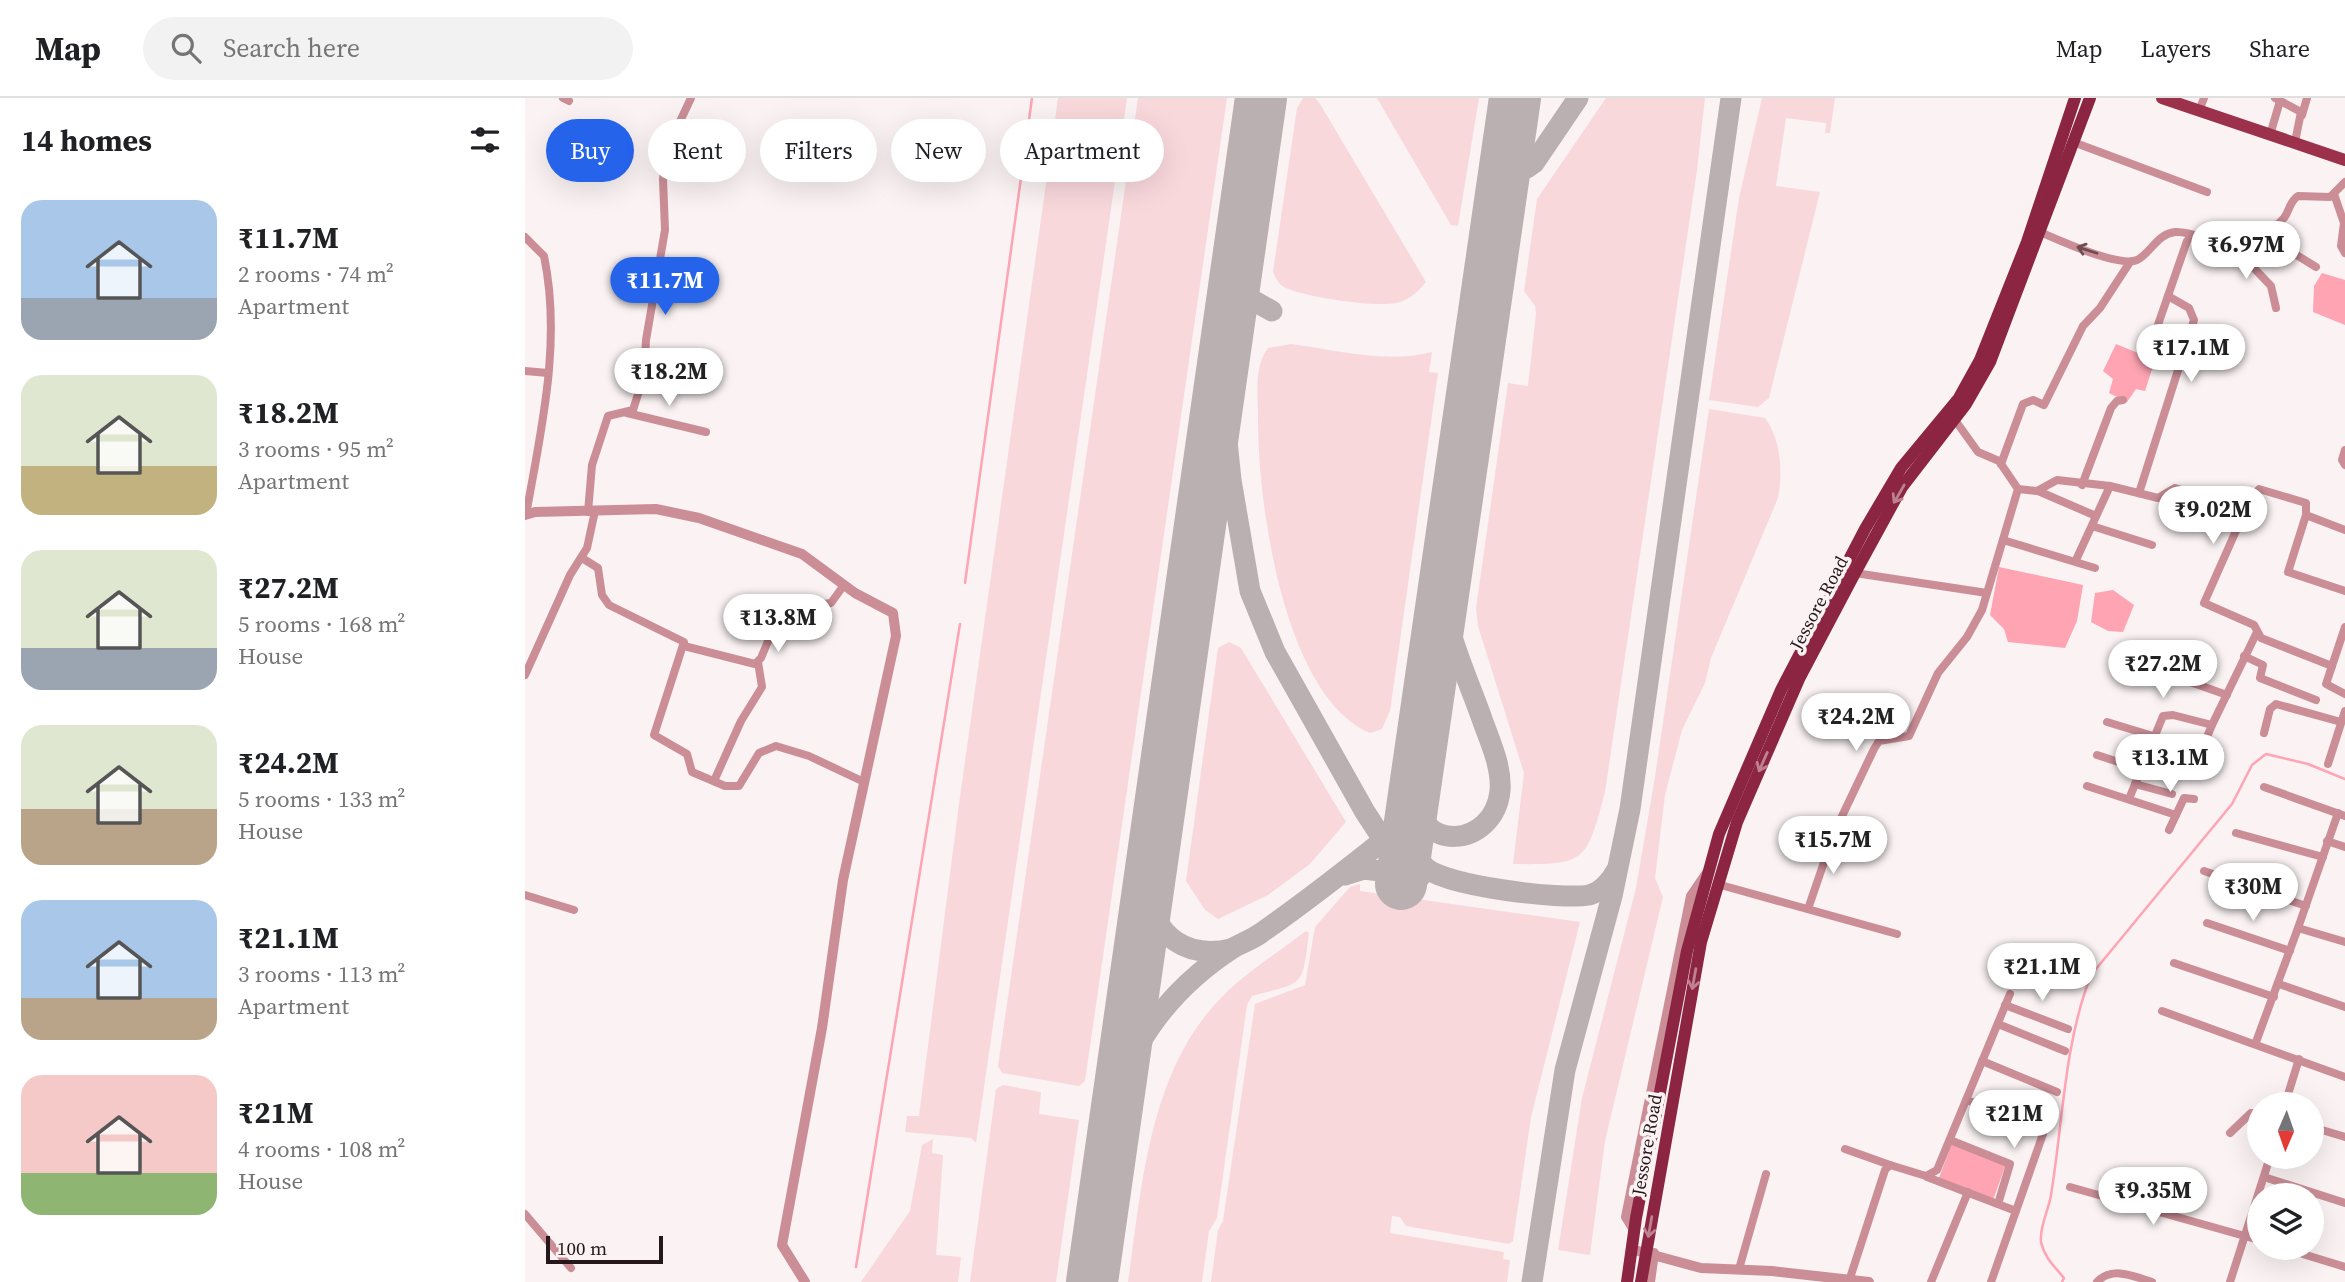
<!DOCTYPE html>
<meta charset="utf-8">
<style>
:root{--surface:#fff;--page:#f2f2f2;--text:#202124;--muted:#757577;--line:#e0e0e0;--accent:#2563eb}
body{margin:0;font-family:"Source Serif 4",serif;background:var(--page);color:var(--text);height:100vh;display:flex;flex-direction:column;font-size:26px;white-space:nowrap}
*{box-sizing:border-box;margin:0}
p{font-size:23px;color:var(--muted)}
.icon{flex:none;width:38px;height:38px;fill:none;stroke:currentColor;stroke-width:2;stroke-linecap:round;stroke-linejoin:round}
.map{position:relative;flex:1;overflow:hidden}
.sheet{display:flex;flex-direction:column;background:var(--surface);width:525px}
.sheet>*{flex:none}
.hud{position:absolute;left:21px;top:21px;width:665px;height:63px;display:flex;gap:14px}
.needle{width:46px;rotate:182deg}
.tools{position:absolute;left:1722px;top:994px;display:grid;gap:14px}
.tools a{display:grid;place-items:center;width:77px;height:77px;border-radius:50%;background:var(--surface);box-shadow:0 7px 28px #0002;font-size:35px}
.scale{position:absolute;left:21px;bottom:18px;width:117px;box-sizing:border-box;padding-left:7px;border:4px solid #26181a;border-top:0;font-size:19px;line-height:24px;white-space:nowrap;color:#26181a;-webkit-text-stroke:5px #faf2f3;paint-order:stroke}
.price{position:absolute;translate:-50% -60px;padding:0 16px;border-radius:24px;background:#fff;color:#222;font-size:23px;line-height:46px;filter:drop-shadow(0 2px 4px #0008)}
.price::after{content:'';position:absolute;left:50%;top:42px;width:21px;height:16px;margin-left:-10px;background:inherit;clip-path:polygon(0 0,100% 0,50% 100%)}
.price.on{background:var(--accent);color:#fff}
ul{padding:0;list-style:none}
li{display:flex;align-items:center;gap:21px;height:175px;padding:0 21px}
li span{display:grid;place-items:center;flex:none;width:196px;height:140px;border-radius:21px;color:#555}
li>.icon{margin-inline-start:auto}
span .icon{width:84px;height:84px;fill:#fffc;stroke-width:1}
li b{font-size:30px}
h2{display:flex;justify-content:space-between;align-items:center;height:84px;padding:0 21px;font-size:30px}
.chip{padding:0 24px;border-radius:32px;background:var(--surface);box-shadow:0 7px 28px #0002;font-size:24px;line-height:63px}
.chip.on{background:var(--accent);color:#fff}
header{display:flex;align-items:center;gap:42px;box-sizing:border-box;height:98px;padding:0 35px;background:var(--surface);border-bottom:2px solid var(--line)}
header strong{font-size:33px}
nav{display:flex;gap:38px;margin-inline-start:auto;font-size:24px}
.search{width:490px;height:63px;background:var(--page);display:flex;align-items:center;gap:18px;box-sizing:border-box;padding:0 24px;border-radius:38px;color:var(--muted);font-size:26px}
main{display:flex;flex:1;min-height:0}
.map>svg:first-child{display:block}
.green{fill:#f9d8dc}
.water{fill:#fea4b3}
.lines{fill:none;stroke-linecap:round;stroke-linejoin:round}
.stream{stroke:#fea4b3;stroke-width:2.5}
.taxiway{stroke:#bab0b1;stroke-width:21}
.runway{stroke:#bab0b1;stroke-width:52}
.minor{stroke:#cb8e97;stroke-width:8}
.tertiary{stroke:#cb8e97;stroke-width:10}
.primary{stroke:#9c314c;stroke-width:12}
.trunk{stroke:#8c2542;stroke-width:12}
.oneway{stroke:#704d52}
.oneway2{stroke:#be8192}
.labels{text-anchor:middle;stroke-width:7;stroke-linejoin:round;paint-order:stroke}
.street-label{font-size:18px;fill:#26181a;stroke:#faf2f3}
</style>
<header>
<strong>Map</strong>
<div class="search"><svg class="icon" aria-label="search" viewBox="0 0 24 24"><circle cx="10" cy="10" r="6"/><path d="M15 15l6 6"/></svg>Search here</div>
<nav><a>Map</a><a>Layers</a><a>Share</a></nav>
</header>
<main>
<section class="sheet">
<h2>14 homes<svg class="icon" aria-label="filters" viewBox="0 0 24 24"><path d="M4 7h16M4 17h16"/><circle cx="9" cy="7" r="2"/><circle cx="15" cy="17" r="2"/></svg></h2>
<ul>
<li><span style="background:linear-gradient(#a9c7e8 70%,#9aa5b1 0)"><svg class="icon" aria-label="home" viewBox="0 0 24 24"><path d="M3 11l9-7 9 7M6 9v11h12V9"/></svg></span><div><b>₹11.7M</b><p>2 rooms · 74 m²</p><p>Apartment</p></div></li>
<li><span style="background:linear-gradient(#dfe7d0 65%,#c2b280 0)"><svg class="icon" aria-label="home" viewBox="0 0 24 24"><path d="M3 11l9-7 9 7M6 9v11h12V9"/></svg></span><div><b>₹18.2M</b><p>3 rooms · 95 m²</p><p>Apartment</p></div></li>
<li><span style="background:linear-gradient(#dfe7d0 70%,#9aa5b1 0)"><svg class="icon" aria-label="home" viewBox="0 0 24 24"><path d="M3 11l9-7 9 7M6 9v11h12V9"/></svg></span><div><b>₹27.2M</b><p>5 rooms · 168 m²</p><p>House</p></div></li>
<li><span style="background:linear-gradient(#dfe7d0 60%,#b9a48a 0)"><svg class="icon" aria-label="home" viewBox="0 0 24 24"><path d="M3 11l9-7 9 7M6 9v11h12V9"/></svg></span><div><b>₹24.2M</b><p>5 rooms · 133 m²</p><p>House</p></div></li>
<li><span style="background:linear-gradient(#a9c7e8 70%,#b9a48a 0)"><svg class="icon" aria-label="home" viewBox="0 0 24 24"><path d="M3 11l9-7 9 7M6 9v11h12V9"/></svg></span><div><b>₹21.1M</b><p>3 rooms · 113 m²</p><p>Apartment</p></div></li>
<li><span style="background:linear-gradient(#f6c9c9 70%,#8fb573 0)"><svg class="icon" aria-label="home" viewBox="0 0 24 24"><path d="M3 11l9-7 9 7M6 9v11h12V9"/></svg></span><div><b>₹21M</b><p>4 rooms · 108 m²</p><p>House</p></div></li>
</ul>
</section>
<div class="map">
<svg width="1820" height="1184" viewBox="0 0 1820 1184">
<rect width="100%" height="100%" fill="#faf2f3"/>
<g class="green">
<polygon points="533,0 602,0 451,1045 446,1040 380,1034 382,1018 394,1018 434,706"/>
<polygon points="613,0 702,0 560,983 554,988 477,975 473,968"/>
<path d="M778,0H790L795,6L901,184C893,193 887,200 875,204C855,211 781,199 761,190C754,187 751,181 748,174L772,10Z"/>
<polygon points="852,0 954,0 933,128 926,127"/>
<path d="M1081,0H1180L1172,72L1080,694C1061,764 1062,767 988,766L999,675L953,528L951,510L983,285L1003,288L1011,216L1010,208L999,193L1012,101Z"/>
<polygon points="1237,0 1310,0 1305,35 1300,35 1301,25 1261,20 1251,88 1295,94 1244,300 1233,309 1184,302 1214,100"/>
<path d="M766,246C812,252 861,266 907,254L904,274L913,275L865,613L857,631L845,635C758,598 732,401 733,317C733,295 729,268 743,250Z"/>
<path d="M1184,311L1240,320C1256,341 1258,375 1253,400L1186,560L1180,585L1157,632L1140,697L1130,780L1138,799L1080,1043L1065,1157L1033,1152L1057,1000L1111,790L1130,679Z"/>
<polygon points="704,544 716,550 821,724 785,766 743,797 693,821 680,812 661,783 693,550"/>
<polygon points="835,786 835,793 1055,824 1006,1019 988,1143 984,1146 881,1128 875,1119 867,1118 865,1135 979,1154 978,1161 985,1162 982,1184 686,1184 693,1132 698,1123 730,906 780,887 790,829 825,789"/>
<path d="M781,833L784,835C777,890 780,884 727,898L722,907L692,1120L684,1133L677,1184H603C617,1088 624,972 697,899C721,874 754,854 781,833Z"/>
<polygon points="478,987 516,994 514,1016 554,1022 531,1184 445,1184 471,991"/>
<polygon points="408,1041 407,1055 418,1057 411,1157 436,1159 433,1184 336,1184 385,1113 397,1047"/>
</g>
<g class="water">
<polygon points="1797,175 1820,182 1820,227 1788,214 1789,188"/>
<polygon points="1591,246 1630,262 1620,293 1611,291 1602,304 1584,295 1588,281 1578,273"/>
<polygon points="1474,469 1558,487 1552,523 1540,550 1483,544 1479,531 1465,517"/>
<polygon points="1588,492 1609,507 1598,534 1583,533 1566,524 1570,495"/>
<polygon points="1427,1045 1481,1066 1468,1102 1414,1080"/>
</g>
<g class="lines">
<g class="stream">
<polyline points="440,485 507,0"/>
<polyline points="331,1169 435,526"/>
<path d="M1537,1184L1539,1180C1530,1169 1519,1159 1516,1144C1514,1130 1524,1111 1526,1097C1538,1024 1539,946 1566,877L1707,706L1727,667L1741,656L1783,666L1820,681"/>
</g>
<g class="taxiway">
<path d="M986,27C985,46 981,62 1002,70L1009,65L1053,0"/>
<polyline points="712,167 722,199 747,213"/>
<polyline points="700,257 700,323 706,382 725,493 750,554 840,714 874,766 896,778"/>
<path d="M889,690C890,758 969,750 975,693C977,668 965,644 957,621C946,589 920,532 919,499C919,487 921,474 922,462"/>
<path d="M886,707C887,728 884,752 900,769C919,788 1036,802 1064,797C1076,794 1086,783 1091,773"/>
<polyline points="820,777 839,771 888,777"/>
<path d="M623,795C630,839 662,861 706,851"/>
<path d="M595,988C616,930 656,884 708,850C717,845 728,841 736,835C779,805 820,773 860,741L872,728L889,688"/>
<polyline points="1007,1184 1040,972 1087,798 1105,711 1206,0"/>
</g>
<g class="runway">
<polyline points="876,786 990,0"/>
<polyline points="567,1184 736,0"/>
</g>
<g class="minor">
<polyline points="38,0 44,3"/>
<polyline points="1750,0 1776,14 1770,44"/>
<polyline points="1674,13 1679,0"/>
<polyline points="1777,17 1782,0"/>
<polyline points="1745,37 1755,3"/>
<polyline points="1548,44 1682,94"/>
<polyline points="1809,96 1819,125 1816,148 1820,155"/>
<path d="M1515,134C1534,142 1594,170 1612,162C1626,155 1632,136 1650,134C1666,133 1681,142 1697,145C1714,149 1747,134 1759,120C1765,112 1764,104 1773,98L1805,99L1820,84"/>
<polyline points="1736,135 1791,169"/>
<path d="M0,139L19,158C37,244 16,332 1,417"/>
<polyline points="1707,147 1746,188 1751,210"/>
<polyline points="1627,244 1662,143 1667,137"/>
<polyline points="0,273 23,275"/>
<polyline points="102,315 181,334"/>
<polyline points="1820,352 1817,362 1820,367"/>
<polyline points="1476,366 1498,306 1508,302 1519,307 1558,228 1575,210 1605,164"/>
<polyline points="1557,387 1586,310 1592,303 1598,302"/>
<polyline points="1493,391 1512,393 1532,382 1585,388 1633,400 1650,390 1717,410 1722,408 1734,391 1781,405 1781,417"/>
<polyline points="1513,393 1571,418"/>
<polyline points="1614,395 1669,222 1664,210 1643,198"/>
<polyline points="1722,408 1679,505 1729,527 1736,540 1807,568"/>
<polyline points="63,414 67,367 83,318 108,312 119,277 121,242 140,132 138,81 142,51 166,0"/>
<polyline points="1567,428 1627,447"/>
<polyline points="1820,432 1781,417 1763,474 1820,493"/>
<polyline points="1478,442 1570,470"/>
<polyline points="57,460 73,470 77,497 84,507 159,544 129,637 162,656 167,674 200,688 214,688 234,655 251,648 284,658 339,684"/>
<polyline points="1551,462 1585,388"/>
<polyline points="1330,475 1462,495"/>
<polyline points="1820,529 1801,586 1820,596"/>
<polyline points="159,548 230,566 236,560 256,512 306,505 319,487"/>
<polyline points="1719,558 1738,567 1735,580 1791,602"/>
<polyline points="0,577 45,477 62,450 70,413"/>
<polyline points="1651,579 1702,597"/>
<polyline points="1582,624 1628,638"/>
<polyline points="1739,635 1745,611 1751,606 1816,624"/>
<polyline points="1679,646 1687,627"/>
<polyline points="1623,652 1652,661"/>
<polyline points="1572,657 1615,671"/>
<polyline points="1803,666 1820,613"/>
<polyline points="189,683 216,623 237,589 233,564"/>
<polyline points="1610,686 1647,696"/>
<polyline points="1562,688 1651,717"/>
<polyline points="1739,689 1820,718"/>
<polyline points="1604,701 1638,618 1648,617 1687,627 1732,534"/>
<polyline points="1644,732 1659,700 1669,701"/>
<polyline points="1711,735 1798,759"/>
<polyline points="1802,743 1820,749"/>
<polyline points="1679,773 1781,808"/>
<polyline points="1192,786 1372,836"/>
<polyline points="0,797 49,812"/>
<polyline points="1283,811 1309,735 1349,651 1354,643 1384,638 1413,575 1442,539 1457,512 1493,391 1474,363 1453,354 1430,322"/>
<polyline points="1682,825 1765,853"/>
<polyline points="1773,830 1813,715"/>
<polyline points="1649,865 1749,899"/>
<polyline points="1754,886 1820,909"/>
<polyline points="1480,907 1543,931"/>
<polyline points="1637,913 1820,979"/>
<polyline points="1473,926 1540,953"/>
<polyline points="1731,944 1773,830 1820,844"/>
<polyline points="1457,963 1532,994"/>
<polyline points="1441,1002 1484,1016"/>
<polyline points="1760,1006 1774,961"/>
<polyline points="1787,1029 1820,1039"/>
<polyline points="1705,1035 1726,1015 1734,1016"/>
<polyline points="1425,1042 1485,1066 1473,1106"/>
<polyline points="1320,1051 1365,1067"/>
<polyline points="1402,1079 1491,1113"/>
<polyline points="1739,1079 1820,1105"/>
<polyline points="1545,1089 1734,1142"/>
<polyline points="0,1116 46,1170"/>
<polyline points="1758,1150 1820,1169"/>
<polyline points="1214,1171 1241,1076"/>
<polyline points="1325,1180 1360,1072 1365,1067 1401,1078 1412,1072 1485,896"/>
<polyline points="1406,1184 1443,1094"/>
<polyline points="1466,1184 1518,1036"/>
<path d="M1572,1184C1587,1168 1608,1178 1627,1184"/>
<polyline points="1705,1184 1745,1059"/>
</g>
<g class="tertiary">
<polyline points="0,417 10,414 131,411 174,420 277,456 330,495 368,515 371,538 318,782 297,930 257,1147 280,1184"/>
<polyline points="1109,1132 1101,1119 1166,798 1181,776"/>
<polyline points="1106,1151 1176,1170 1247,1173 1344,1184"/>
<polyline points="1125,1184 1129,1155"/>
</g>
<polyline class="primary" points="1637,0 1820,62"/>
<g class="trunk">
<polyline points="1102,1184 1111,1120 1162,853 1194,736 1256,592 1340,431 1376,370 1434,300 1455,262 1502,144 1550,0"/>
<polyline points="1116,1184 1176,844 1212,724 1274,581 1330,475 1377,389 1441,306 1465,264 1565,0"/>
</g>
</g>
<defs><path id="oneway-shaft" d="M-6 0H5M1.5-3L5.5 0L1.5 3" fill="none" stroke-width="1.6" stroke-linecap="round" stroke-linejoin="round" transform="scale(1.75)"/></defs>
<use class="oneway" href="#oneway-shaft" transform="translate(1562 152) rotate(-162)"/>
<g class="oneway2">
<use href="#oneway-shaft" transform="translate(1374 396) rotate(120)"/>
<use href="#oneway-shaft" transform="translate(1238 664) rotate(114)"/>
<use href="#oneway-shaft" transform="translate(1169 881) rotate(100)"/>
<use href="#oneway-shaft" transform="translate(1125 1129) rotate(100)"/>
</g>
<g class="labels">
<g class="street-label">
<text transform="translate(1294 505) rotate(-62)" y="6">Jessore Road</text>
<text transform="translate(1122 1047) rotate(-80)" y="6">Jessore Road</text>
</g>
</g>
</svg>
<div class="tools">
<a><svg class="needle" viewBox="-14 -14 28 28"><path d="M0-13l5 13h-10z" fill="#e53935"/><path d="M0 13l5-13h-10z" fill="#757577"/></svg></a>
<a><svg class="icon" aria-label="layers" viewBox="0 0 24 24"><path d="M12 4l9 5-9 5-9-5zM3 14l9 5 9-5"/></svg></a>
</div>
<div class="scale">100 m</div>
<b class="price" style="left:1721px;top:183px">₹6.97M</b>
<b class="price on" style="left:140px;top:219px">₹11.7M</b>
<b class="price" style="left:1666px;top:286px">₹17.1M</b>
<b class="price" style="left:144px;top:310px">₹18.2M</b>
<b class="price" style="left:1688px;top:448px">₹9.02M</b>
<b class="price" style="left:253px;top:556px">₹13.8M</b>
<b class="price" style="left:1638px;top:602px">₹27.2M</b>
<b class="price" style="left:1331px;top:655px">₹24.2M</b>
<b class="price" style="left:1645px;top:696px">₹13.1M</b>
<b class="price" style="left:1308px;top:778px">₹15.7M</b>
<b class="price" style="left:1728px;top:825px">₹30M</b>
<b class="price" style="left:1517px;top:905px">₹21.1M</b>
<b class="price" style="left:1489px;top:1052px">₹21M</b>
<b class="price" style="left:1628px;top:1129px">₹9.35M</b>
<div class="hud">
<a class="chip on">Buy</a>
<a class="chip">Rent</a>
<a class="chip">Filters</a>
<a class="chip">New</a>
<a class="chip">Apartment</a>
</div>
</div>
</main>
